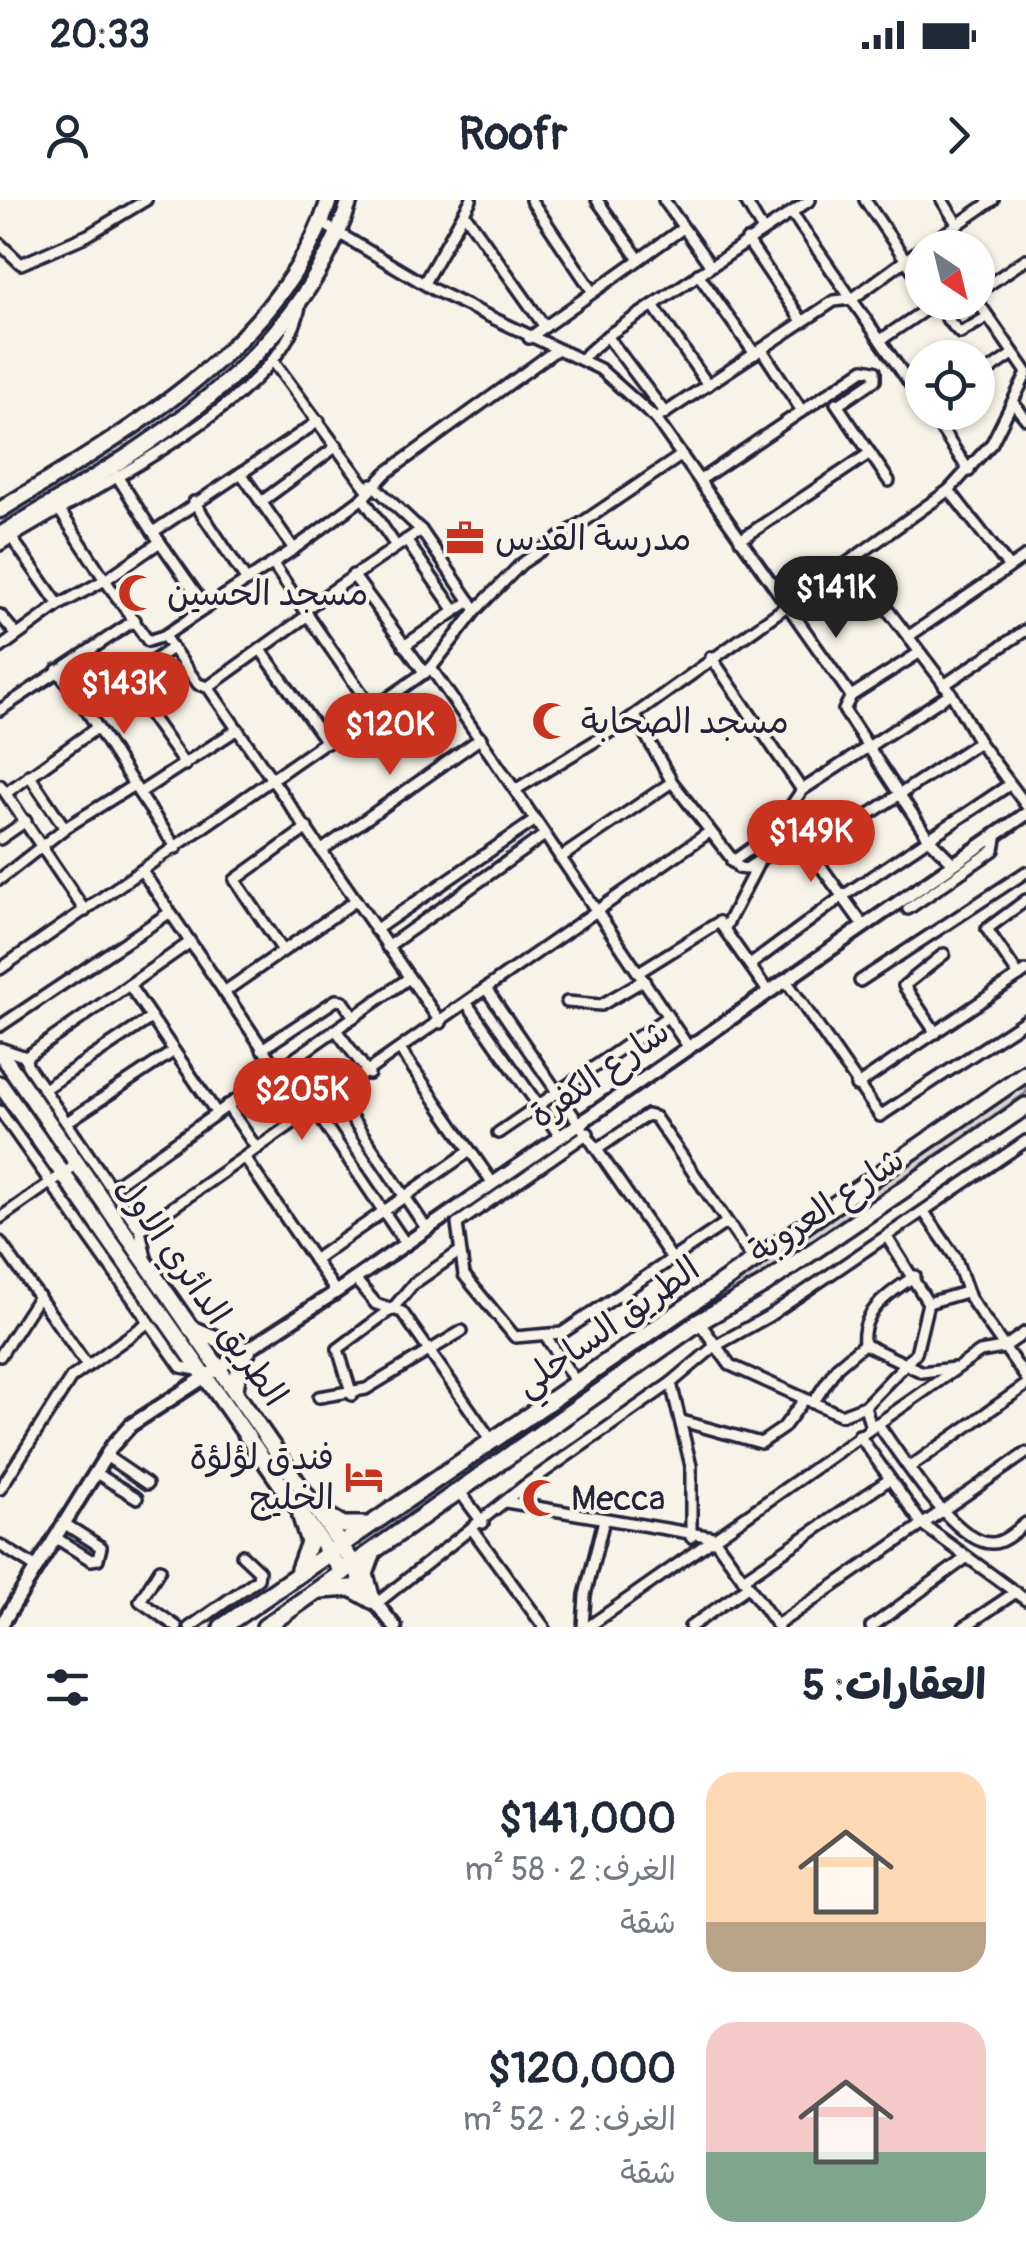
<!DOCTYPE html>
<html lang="ar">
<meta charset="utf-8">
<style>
:root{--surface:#fff;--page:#f2f2f3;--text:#1f2937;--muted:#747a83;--accent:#c8321e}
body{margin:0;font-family:Pangolin,"Playpen Sans Arabic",sans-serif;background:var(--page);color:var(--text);direction:rtl;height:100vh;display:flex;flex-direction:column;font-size:38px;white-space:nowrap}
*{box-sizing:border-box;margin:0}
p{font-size:32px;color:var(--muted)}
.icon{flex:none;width:55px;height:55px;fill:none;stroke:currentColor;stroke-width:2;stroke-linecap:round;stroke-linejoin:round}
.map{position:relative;height:1427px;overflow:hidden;direction:ltr}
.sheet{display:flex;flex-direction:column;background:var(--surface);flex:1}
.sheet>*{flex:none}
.needle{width:65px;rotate:145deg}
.fabs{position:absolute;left:905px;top:30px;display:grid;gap:20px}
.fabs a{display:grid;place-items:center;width:90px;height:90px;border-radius:50%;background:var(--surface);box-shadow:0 2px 8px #0004;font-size:50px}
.price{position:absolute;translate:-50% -85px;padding:0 22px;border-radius:35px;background:var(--accent);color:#fff;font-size:32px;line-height:65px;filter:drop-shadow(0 2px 5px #0008)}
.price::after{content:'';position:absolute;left:50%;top:60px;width:30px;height:22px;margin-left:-15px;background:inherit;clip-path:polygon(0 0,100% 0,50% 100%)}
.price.current{background:#222;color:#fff}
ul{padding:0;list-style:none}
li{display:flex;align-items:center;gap:30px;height:250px;padding:0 40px}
li span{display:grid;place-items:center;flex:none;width:280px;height:200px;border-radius:30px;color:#555}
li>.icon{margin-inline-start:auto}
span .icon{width:120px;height:120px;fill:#fffc;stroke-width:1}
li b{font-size:42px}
h2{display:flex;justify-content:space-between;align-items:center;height:120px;padding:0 40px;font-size:42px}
.status{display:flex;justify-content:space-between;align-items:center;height:70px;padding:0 50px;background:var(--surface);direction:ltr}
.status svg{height:28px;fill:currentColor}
header{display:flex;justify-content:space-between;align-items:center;height:130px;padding:0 40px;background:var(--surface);font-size:45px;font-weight:700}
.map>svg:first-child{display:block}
.green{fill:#d8d5cf;stroke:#7d7c85;stroke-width:2.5}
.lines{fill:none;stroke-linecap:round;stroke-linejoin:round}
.minor-casing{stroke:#22223b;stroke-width:16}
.tertiary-casing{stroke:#22223b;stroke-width:19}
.primary-casing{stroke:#22223b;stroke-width:21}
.trunk-casing{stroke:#22223b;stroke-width:22}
.minor{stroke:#f7f3e8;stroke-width:9}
.tertiary{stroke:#f7f3e8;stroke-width:11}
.primary{stroke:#f7f3e8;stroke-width:14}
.trunk{stroke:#f7f3e8;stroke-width:15}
.labels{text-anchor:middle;stroke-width:8;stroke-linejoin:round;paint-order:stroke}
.poi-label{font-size:35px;fill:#22223b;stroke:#f7f3e8;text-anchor:start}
.street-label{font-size:35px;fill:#22223b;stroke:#f7f3e8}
</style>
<div class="status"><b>20:33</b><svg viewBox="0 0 49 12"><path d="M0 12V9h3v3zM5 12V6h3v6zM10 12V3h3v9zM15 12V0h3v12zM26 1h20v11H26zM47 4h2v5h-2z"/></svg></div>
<header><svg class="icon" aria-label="forward" viewBox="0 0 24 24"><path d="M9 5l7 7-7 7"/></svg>Roofr<svg class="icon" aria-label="person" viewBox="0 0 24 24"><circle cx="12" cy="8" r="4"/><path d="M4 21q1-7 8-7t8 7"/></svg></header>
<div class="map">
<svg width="1026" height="1427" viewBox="0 0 1026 1427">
<rect width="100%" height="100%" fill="#f7f3e8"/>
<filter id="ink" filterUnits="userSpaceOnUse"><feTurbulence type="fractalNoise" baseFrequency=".01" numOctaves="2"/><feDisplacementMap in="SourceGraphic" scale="20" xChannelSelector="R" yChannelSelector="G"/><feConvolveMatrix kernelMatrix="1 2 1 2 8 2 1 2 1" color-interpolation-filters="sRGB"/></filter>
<g filter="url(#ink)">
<polygon class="green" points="1026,879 1026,893 362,1349 358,1339"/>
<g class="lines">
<g class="minor-casing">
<g id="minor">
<polyline points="531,0 593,92"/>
<polyline points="597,0 639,59"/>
<polyline points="664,0 710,65"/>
<polyline points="745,0 763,31"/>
<polyline points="865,0 922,84"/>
<polyline points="942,0 958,25"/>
<polyline points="792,13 922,201"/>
<polyline points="465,14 545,127"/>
<polyline points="320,22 434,90 600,169 656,219 851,496"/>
<polyline points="747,40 802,121"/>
<polyline points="0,44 21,64 88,35 146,0"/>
<polyline points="924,48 993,0"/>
<polyline points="698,74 755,154"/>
<polyline points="424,83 471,0"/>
<polyline points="978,92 1026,59"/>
<polyline points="935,102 948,111 947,119 960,133 987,117"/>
<polyline points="978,102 1026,171"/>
<polyline points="653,105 708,185"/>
<polyline points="948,111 962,102"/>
<polyline points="607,136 665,213"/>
<polyline points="529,138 683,28"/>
<polyline points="882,139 935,103"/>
<polyline points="762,150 802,211"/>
<polyline points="581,159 607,136 810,0"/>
<polyline points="273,161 368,290"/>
<polyline points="978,178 1013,154"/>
<polyline points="836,203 889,281"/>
<polyline points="1014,204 1026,219"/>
<polyline points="930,212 969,271"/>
<polyline points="656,219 834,101 852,99 922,48"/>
<polyline points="241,273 294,349"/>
<polyline points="117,276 153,332"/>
<polyline points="700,280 864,169 875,171 875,180 838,205"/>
<polyline points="372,284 421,330 476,410"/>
<polyline points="949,290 1009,367"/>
<polyline points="363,298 396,346"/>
<polyline points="194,302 247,381"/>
<polyline points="261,302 337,246"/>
<polyline points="11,337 59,405"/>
<polyline points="406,340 455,411"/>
<polyline points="740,340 870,253"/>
<polyline points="160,342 205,406"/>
<path d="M0,345C76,295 286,201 300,106"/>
<polyline points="852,363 951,493 979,542 1026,605"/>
<polyline points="273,364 304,410"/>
<polyline points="353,375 425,473"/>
<polyline points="0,415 16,434"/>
<polyline points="308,415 208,487 198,484 164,436 294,349 363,298 386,273 556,150"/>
<polyline points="164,436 148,441 105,380 160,342 153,332 319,221"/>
<polyline points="909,436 1026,356"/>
<polyline points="404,446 470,401"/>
<polyline points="0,448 59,405 105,380 60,311"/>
<polyline points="261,450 327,543"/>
<polyline points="919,453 851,496 844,510 929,639 953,663"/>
<polyline points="711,457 802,590"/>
<polyline points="431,468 476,410 521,364 682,255"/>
<polyline points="57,470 85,508 172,448"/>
<polyline points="125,480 185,565"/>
<polyline points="944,485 1026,430"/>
<polyline points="208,487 441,823"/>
<polyline points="85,508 134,585"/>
<polyline points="0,510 135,420"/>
<polyline points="373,510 304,410 421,330"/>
<polyline points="635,516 672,582 739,668 746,669 800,634"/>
<polyline points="29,575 65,628"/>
<polyline points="0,585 85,711"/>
<polyline points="6,593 95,529"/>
<polyline points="789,622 863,725"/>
<polyline points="0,639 26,621"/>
<polyline points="176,648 139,593 238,529"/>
<polyline points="322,650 481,538"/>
<polyline points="812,652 979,542"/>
<polyline points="560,658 672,582"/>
<polyline points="732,662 789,622 789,609 802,590 951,493"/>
<polyline points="142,671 308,915"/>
<polyline points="0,679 65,628 134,585 139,593"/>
<polyline points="908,709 994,650 997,633"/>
<polyline points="725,728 758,664"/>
<polyline points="375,730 534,621"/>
<polyline points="387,747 543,636"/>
<polyline points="282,749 235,680 307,628"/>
<polyline points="750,765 843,696 1009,585"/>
<polyline points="0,769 431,468 515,590"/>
<polyline points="639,772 719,722 767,790"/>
<polyline points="1019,776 987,729 1026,700"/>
<polyline points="785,779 880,916 1026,820"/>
<polyline points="860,781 1026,672"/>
<polyline points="129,785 216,912"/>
<polyline points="487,790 673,1060"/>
<polyline points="224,792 355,701"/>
<polyline points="567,802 601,805 644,780"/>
<polyline points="468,805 559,935"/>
<polyline points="0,826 169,713"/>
<polyline points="336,830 369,874"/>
<polyline points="936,833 904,786 944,754"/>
<polyline points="687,845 515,590 618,527 949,290 992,243 1026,175"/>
<polyline points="0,848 26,857"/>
<polyline points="262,849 336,800 343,801 354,817"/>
<polyline points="401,851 492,982"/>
<polyline points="856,886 1026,771"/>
<polyline points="44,889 151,818"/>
<polyline points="337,896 426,1028"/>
<polyline points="227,905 257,949"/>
<polyline points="315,910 405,1043"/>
<polyline points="0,911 181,1167 197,1170"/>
<polyline points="67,922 174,851"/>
<polyline points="498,933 667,817"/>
<polyline points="588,933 457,1024 464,1075 515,1137 562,1133 727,1022"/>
<polyline points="599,948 647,915 655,917 754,1061"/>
<polyline points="245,958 336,1092"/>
<polyline points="112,987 409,778"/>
<polyline points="924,1012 955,1057 970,1098 1026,1178"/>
<polyline points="0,1018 77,964"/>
<polyline points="140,1030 708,633"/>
<polyline points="0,1042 86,1164"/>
<polyline points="146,1058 140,1030 27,865 26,857 189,743"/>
<polyline points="314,1060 470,951"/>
<path d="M915,1076C891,1092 860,1111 864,1144L922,1172L954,1168"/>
<polyline points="355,1079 376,1104 402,1112 492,1241"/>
<polyline points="928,1103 966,1092"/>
<polyline points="699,1122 730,1165 841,1215 865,1206"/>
<polyline points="547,1138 577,1184"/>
<polyline points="0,1156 39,1096"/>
<polyline points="671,1183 691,1266 691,1337"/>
<polyline points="352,1195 338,1149 394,1107 413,1084 459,1052"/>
<polyline points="319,1197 366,1189 462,1131"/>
<polyline points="813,1203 837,1167 864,1144"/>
<polyline points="682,1221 761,1243 783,1228 804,1200"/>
<path d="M877,1223C898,1251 956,1346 993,1343C1005,1342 1017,1330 1026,1323"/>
<polyline points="871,1228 865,1206 916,1153 928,1103 887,1037"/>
<polyline points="859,1235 922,1324 1026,1400"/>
<polyline points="106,1256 147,1284"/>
<polyline points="910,1267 1026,1185"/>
<polyline points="96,1273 137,1298"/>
<polyline points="0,1289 71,1178 149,1122"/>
<polyline points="460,1292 483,1323"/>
<polyline points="506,1302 713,1337 778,1427"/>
<polyline points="472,1329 544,1427"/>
<polyline points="56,1338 91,1360 98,1359 101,1347 65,1324"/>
<polyline points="0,1345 37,1368"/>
<polyline points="160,1369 140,1401 177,1427"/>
<polyline points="743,1379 890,1279"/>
<polyline points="376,1404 524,1286 671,1183 715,1146 769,1116 1026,941"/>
<polyline points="777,1425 1026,1253"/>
<polyline points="190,1427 258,1379 259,1371 242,1355"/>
<polyline points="583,1427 585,1395 604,1320"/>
<polyline points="588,1427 980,1152 1003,1148 1026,1132"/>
<polyline points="690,1427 749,1386"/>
<polyline points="871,1427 966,1358"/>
<polyline points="964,1427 1016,1392"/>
</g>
</g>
<g class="tertiary-casing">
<g id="tertiary">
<polyline points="354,1364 359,1382 395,1427"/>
<polyline points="0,1427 112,1246 131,1225 336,1092 1026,614"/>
</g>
</g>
<g class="primary-casing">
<g id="primary">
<path d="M0,310C123,234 282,147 329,0"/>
<path d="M0,335C138,251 298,166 350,0"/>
<polyline points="0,852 354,1364"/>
<polyline points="0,884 343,1373"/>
<polyline points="190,1128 248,1151 241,1157 235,1192"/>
</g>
</g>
<g class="trunk-casing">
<g id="trunk">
<polyline points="319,1311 343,1325 366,1325"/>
<polyline points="299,1369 309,1342 301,1317"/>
<polyline points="322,1390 351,1388 372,1400"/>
<polyline points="372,1400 365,1374 373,1352"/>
<polyline points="222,1427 1026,873"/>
<polyline points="265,1427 699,1122 765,1084 1026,906"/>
</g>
</g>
<use href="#minor" class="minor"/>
<use href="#tertiary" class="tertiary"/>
<use href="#primary" class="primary"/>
<use href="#trunk" class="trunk"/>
</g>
</g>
<defs>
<g id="office-bare" transform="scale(3)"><path d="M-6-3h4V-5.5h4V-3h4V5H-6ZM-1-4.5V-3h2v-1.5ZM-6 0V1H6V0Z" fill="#c8321e" stroke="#f7f3e8" stroke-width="2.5" paint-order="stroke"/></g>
<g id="mosque-bare" transform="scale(3)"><path d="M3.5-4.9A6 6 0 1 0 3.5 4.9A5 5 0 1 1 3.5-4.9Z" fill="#c8321e" stroke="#f7f3e8" stroke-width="2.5" paint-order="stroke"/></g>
<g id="hotel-bare" transform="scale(3)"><path d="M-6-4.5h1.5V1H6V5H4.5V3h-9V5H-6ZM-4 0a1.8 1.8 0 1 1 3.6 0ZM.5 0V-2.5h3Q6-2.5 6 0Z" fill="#c8321e" stroke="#f7f3e8" stroke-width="2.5" paint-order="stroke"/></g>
</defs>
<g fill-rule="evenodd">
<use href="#office-bare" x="465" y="338"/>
<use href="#mosque-bare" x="137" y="393"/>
<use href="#mosque-bare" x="551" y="521"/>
<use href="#hotel-bare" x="364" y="1277"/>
<use href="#mosque-bare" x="541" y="1298"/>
</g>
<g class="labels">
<g class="poi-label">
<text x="495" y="350">مدرسة القدس</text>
<text x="167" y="405">مسجد الحسين</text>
<text x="581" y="533">مسجد الصحابة</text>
<text x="334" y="1269" text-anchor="end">فندق لؤلؤة<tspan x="334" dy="40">الخليج</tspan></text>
<text x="571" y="1310">Mecca</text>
</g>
<g class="street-label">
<text transform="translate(599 873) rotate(-35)" y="12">شارع الكفرة</text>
<text transform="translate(826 1005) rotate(-34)" y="12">شارع العروبة</text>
<text transform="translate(202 1091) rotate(55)" y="12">الطريق الدائري الاول</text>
<text transform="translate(607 1126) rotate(-35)" y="12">الطريق الساحلي</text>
</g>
</g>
</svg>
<div class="fabs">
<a><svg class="needle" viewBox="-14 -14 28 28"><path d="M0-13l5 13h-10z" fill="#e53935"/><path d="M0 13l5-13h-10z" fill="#747a83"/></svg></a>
<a><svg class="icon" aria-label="locate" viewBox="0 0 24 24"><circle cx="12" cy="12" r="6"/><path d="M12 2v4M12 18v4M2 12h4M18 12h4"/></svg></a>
</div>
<b class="price current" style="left:836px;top:441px">$141K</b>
<b class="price" style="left:124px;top:537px">$143K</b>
<b class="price" style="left:390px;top:578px">$120K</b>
<b class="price" style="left:811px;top:685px">$149K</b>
<b class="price" style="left:302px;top:943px">$205K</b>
</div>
<section class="sheet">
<h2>العقارات: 5<svg class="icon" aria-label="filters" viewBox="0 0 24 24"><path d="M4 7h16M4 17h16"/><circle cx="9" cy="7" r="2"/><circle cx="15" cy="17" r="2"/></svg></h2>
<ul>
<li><span style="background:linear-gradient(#ffd9b3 75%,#b9a48a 0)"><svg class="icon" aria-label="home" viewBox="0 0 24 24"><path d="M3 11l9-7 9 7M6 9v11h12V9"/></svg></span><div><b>$141,000</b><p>الغرف: 2 · 58 m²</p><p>شقة</p></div></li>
<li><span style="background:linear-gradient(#f6c9c9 65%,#7fa58c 0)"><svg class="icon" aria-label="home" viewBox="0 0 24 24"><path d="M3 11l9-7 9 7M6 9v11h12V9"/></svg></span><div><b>$120,000</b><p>الغرف: 2 · 52 m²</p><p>شقة</p></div></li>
</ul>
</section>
